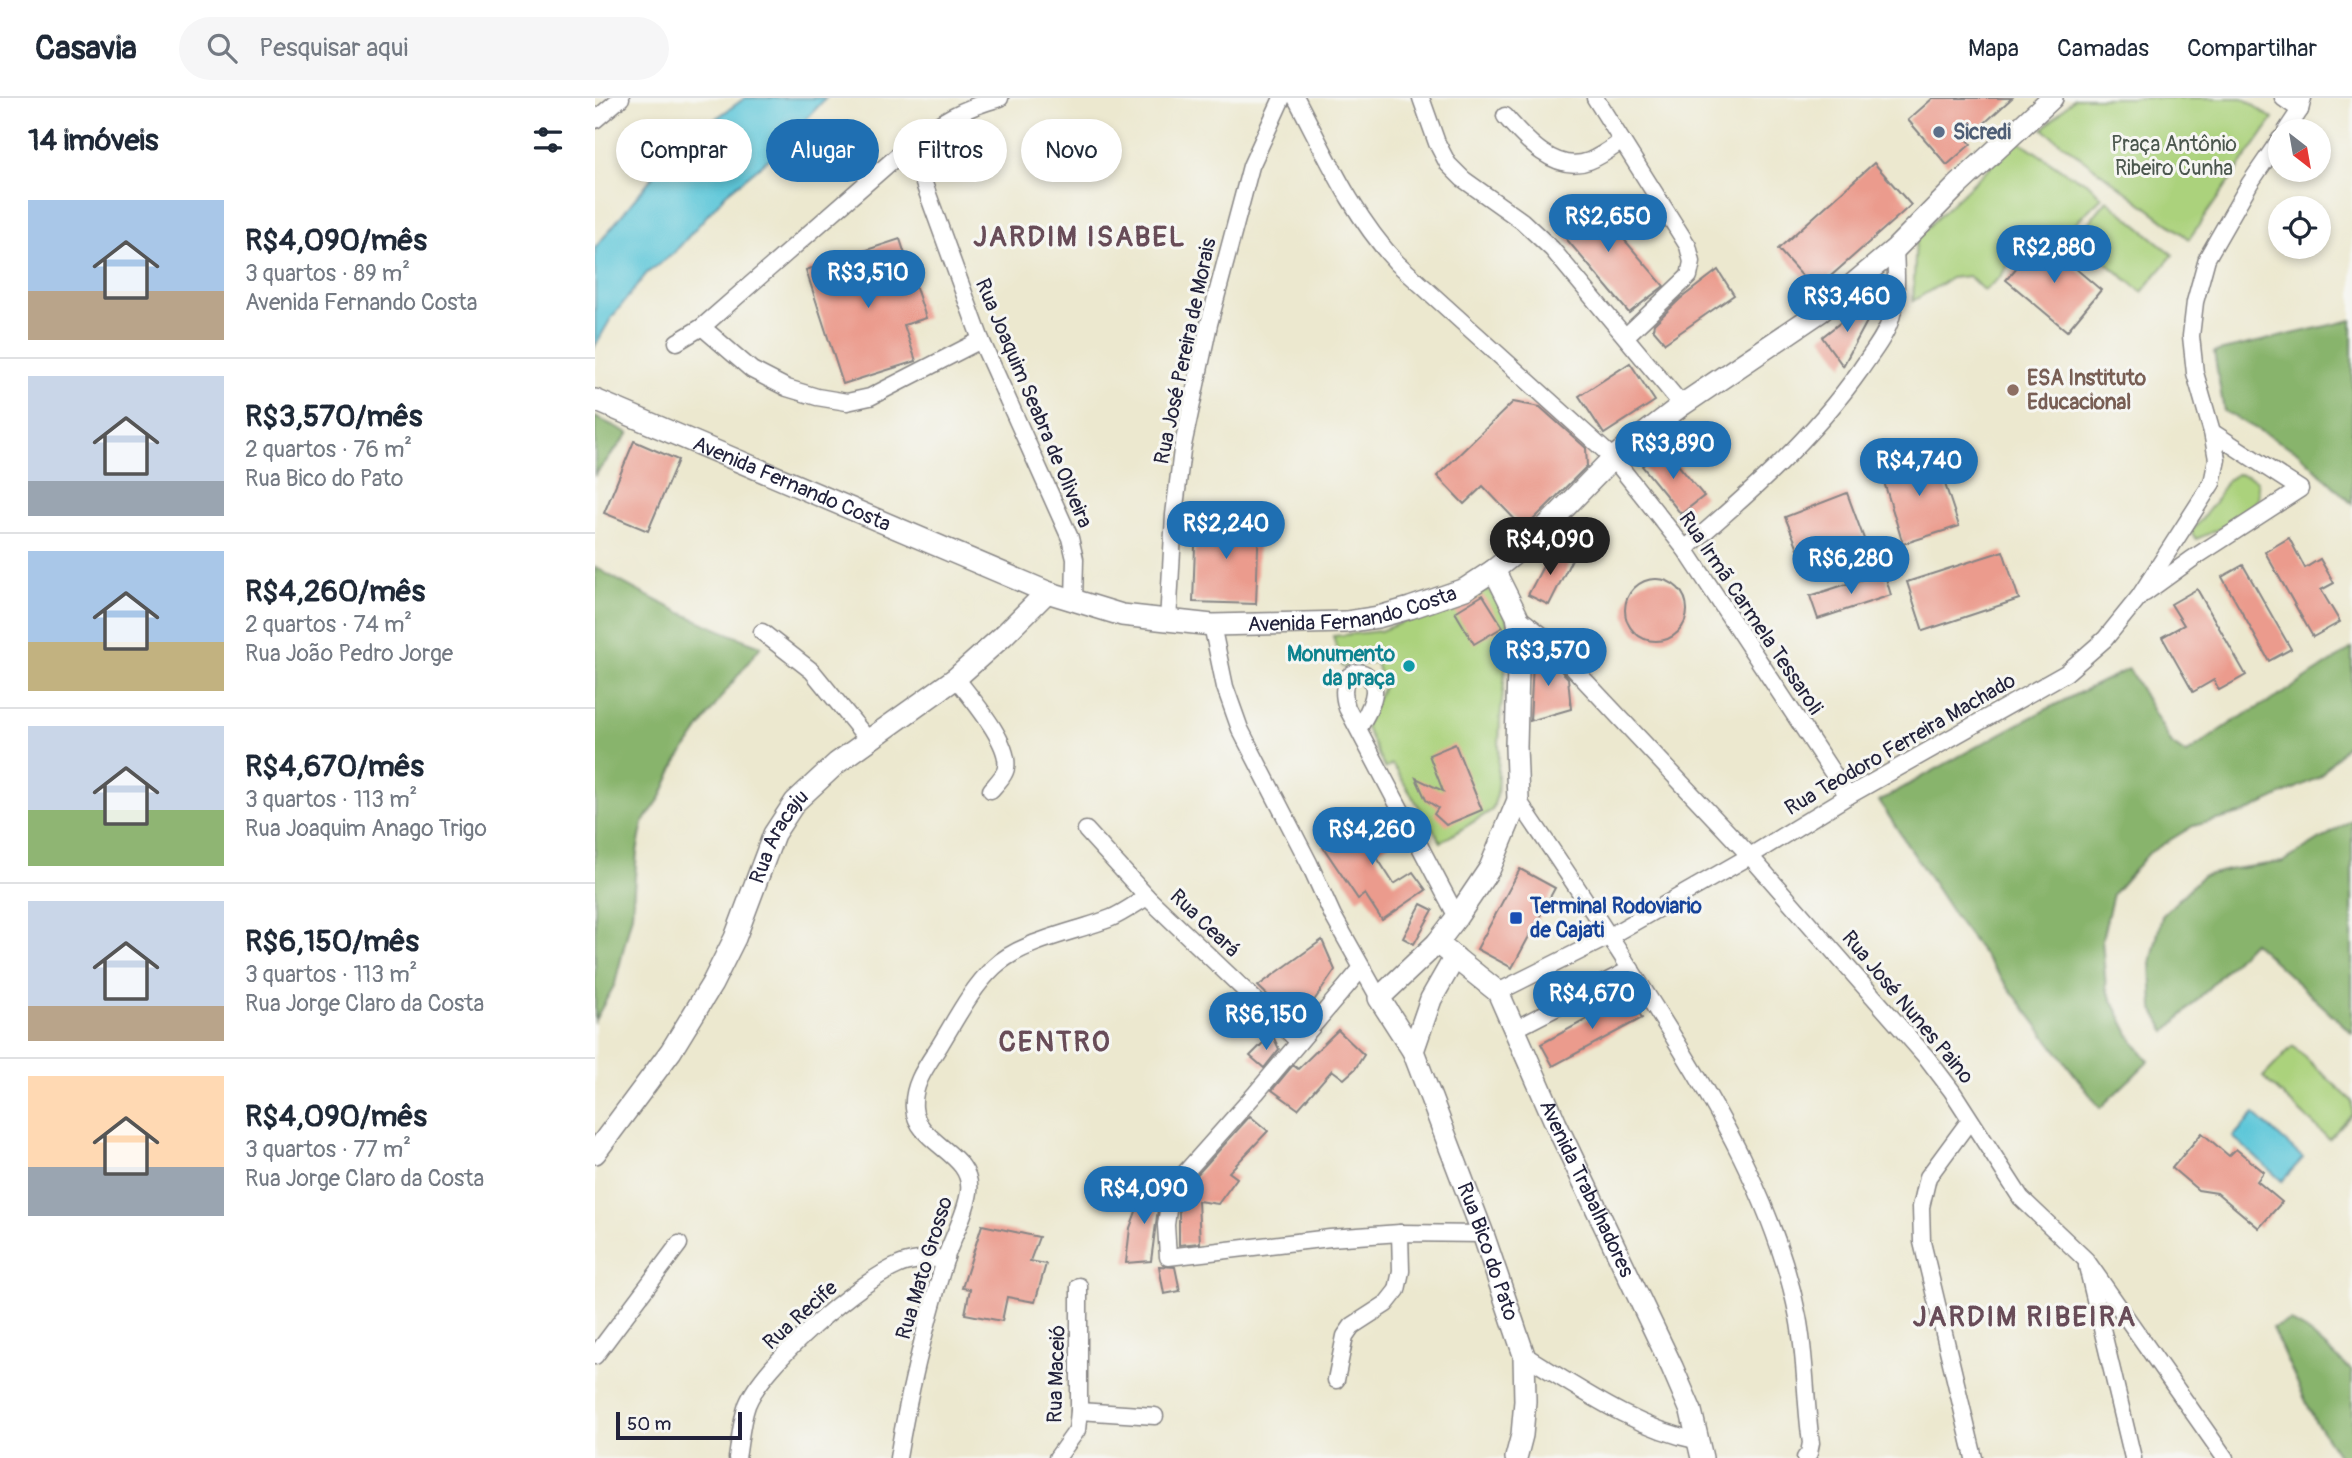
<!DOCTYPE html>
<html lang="pt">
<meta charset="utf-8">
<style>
:root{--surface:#fff;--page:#f6f6f7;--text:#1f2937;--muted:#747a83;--line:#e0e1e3;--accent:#1f6fb2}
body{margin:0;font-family:Pangolin,sans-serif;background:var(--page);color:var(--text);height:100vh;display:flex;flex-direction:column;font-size:26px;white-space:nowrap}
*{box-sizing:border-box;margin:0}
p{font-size:23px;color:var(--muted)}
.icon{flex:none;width:38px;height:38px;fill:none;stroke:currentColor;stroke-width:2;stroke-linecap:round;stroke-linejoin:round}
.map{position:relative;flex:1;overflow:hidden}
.details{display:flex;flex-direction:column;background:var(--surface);width:595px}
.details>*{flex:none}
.guide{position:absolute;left:21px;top:21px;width:665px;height:63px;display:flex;gap:14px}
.needle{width:46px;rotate:149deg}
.buttons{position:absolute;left:1673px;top:21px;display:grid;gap:14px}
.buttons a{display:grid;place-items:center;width:63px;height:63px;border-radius:50%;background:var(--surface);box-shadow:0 4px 10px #0003;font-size:35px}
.scale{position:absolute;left:21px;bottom:18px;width:126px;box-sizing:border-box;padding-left:7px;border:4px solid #22223b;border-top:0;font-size:19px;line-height:24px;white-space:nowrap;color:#22223b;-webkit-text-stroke:5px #f6f6f2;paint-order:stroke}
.price{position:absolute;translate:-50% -60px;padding:0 16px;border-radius:24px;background:var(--accent);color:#fff;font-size:23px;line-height:46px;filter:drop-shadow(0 2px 4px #0008)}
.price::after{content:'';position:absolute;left:50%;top:42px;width:21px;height:16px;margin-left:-10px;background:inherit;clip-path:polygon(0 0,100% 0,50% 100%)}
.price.selected{background:#222;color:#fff}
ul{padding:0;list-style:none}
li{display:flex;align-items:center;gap:21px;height:175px;padding:0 28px}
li+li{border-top:2px solid var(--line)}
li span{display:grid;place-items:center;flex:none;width:196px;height:140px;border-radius:0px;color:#555}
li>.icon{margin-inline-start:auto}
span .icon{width:84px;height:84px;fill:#fffc;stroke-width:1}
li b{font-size:30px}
h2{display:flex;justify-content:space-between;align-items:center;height:84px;padding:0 28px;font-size:30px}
.tag{padding:0 24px;border-radius:32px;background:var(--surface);box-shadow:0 4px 10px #0003;font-size:24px;line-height:63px}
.tag.selected{background:var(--accent);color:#fff}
header{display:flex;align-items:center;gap:42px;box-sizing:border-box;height:98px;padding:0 35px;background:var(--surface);border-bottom:2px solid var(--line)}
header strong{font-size:33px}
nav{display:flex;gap:38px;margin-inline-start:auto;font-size:24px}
.search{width:490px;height:63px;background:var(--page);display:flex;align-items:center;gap:18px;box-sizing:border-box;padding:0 24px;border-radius:38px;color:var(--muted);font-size:26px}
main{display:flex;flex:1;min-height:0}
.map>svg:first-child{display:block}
.green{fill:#abd27c;stroke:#667a5c;stroke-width:2}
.forest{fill:#88b46c;stroke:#556b54;stroke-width:2}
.water{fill:#5ec7d9;stroke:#40748a;stroke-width:2}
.building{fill:#eb9b8d}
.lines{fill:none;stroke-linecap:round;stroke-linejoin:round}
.street-casing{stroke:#878585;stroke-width:19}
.secondary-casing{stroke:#878585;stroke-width:24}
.street{stroke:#fff;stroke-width:16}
.secondary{stroke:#fff;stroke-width:21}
.service-dot{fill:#5c6f8a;stroke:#f6f6f2;stroke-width:2.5}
.education-dot{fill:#8d6e63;stroke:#f6f6f2;stroke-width:2.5}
.culture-dot{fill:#0f9aa8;stroke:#f6f6f2;stroke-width:2.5}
.transit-dot{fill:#1a4fb4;stroke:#f6f6f2;stroke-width:2.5}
.labels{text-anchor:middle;stroke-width:6;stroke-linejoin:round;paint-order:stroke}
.service-label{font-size:21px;font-weight:bold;fill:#4e5e75;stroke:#f6f6f2;text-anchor:start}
.park-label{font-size:21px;fill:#4b574e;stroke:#f6f6f2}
.street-label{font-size:21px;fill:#22223b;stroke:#f6f6f2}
.education-label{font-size:21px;font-weight:bold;fill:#785e54;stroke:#f6f6f2;text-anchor:start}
.culture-label{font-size:21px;font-weight:bold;fill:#0d838f;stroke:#f6f6f2;text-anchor:end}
.transit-label{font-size:21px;font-weight:bold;fill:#164399;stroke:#f6f6f2;text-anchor:start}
.district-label{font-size:28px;font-weight:bold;letter-spacing:2px;fill:#684c58;stroke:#f6f6f2}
</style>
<header>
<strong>Casavia</strong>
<div class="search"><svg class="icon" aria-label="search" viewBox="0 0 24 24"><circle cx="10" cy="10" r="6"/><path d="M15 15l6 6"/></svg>Pesquisar aqui</div>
<nav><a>Mapa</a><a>Camadas</a><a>Compartilhar</a></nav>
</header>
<main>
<section class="details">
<h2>14 imóveis<svg class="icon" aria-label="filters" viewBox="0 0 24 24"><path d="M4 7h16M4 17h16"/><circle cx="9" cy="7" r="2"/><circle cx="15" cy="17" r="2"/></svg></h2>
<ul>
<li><span style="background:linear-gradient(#a9c7e8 65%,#b9a48a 0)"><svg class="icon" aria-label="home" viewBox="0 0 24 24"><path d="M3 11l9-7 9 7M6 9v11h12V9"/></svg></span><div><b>R$4,090/mês</b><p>3 quartos · 89 m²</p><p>Avenida Fernando Costa</p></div></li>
<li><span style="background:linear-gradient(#c9d6e8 75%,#9aa5b1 0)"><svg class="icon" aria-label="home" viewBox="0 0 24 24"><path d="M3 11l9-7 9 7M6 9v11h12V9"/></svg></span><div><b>R$3,570/mês</b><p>2 quartos · 76 m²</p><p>Rua Bico do Pato</p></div></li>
<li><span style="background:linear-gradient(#a9c7e8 65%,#c2b280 0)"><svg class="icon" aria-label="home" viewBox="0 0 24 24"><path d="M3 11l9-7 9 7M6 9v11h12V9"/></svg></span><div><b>R$4,260/mês</b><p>2 quartos · 74 m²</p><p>Rua João Pedro Jorge</p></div></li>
<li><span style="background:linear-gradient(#c9d6e8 60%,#8fb573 0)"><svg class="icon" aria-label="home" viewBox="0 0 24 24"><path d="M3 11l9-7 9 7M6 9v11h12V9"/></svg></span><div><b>R$4,670/mês</b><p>3 quartos · 113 m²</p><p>Rua Joaquim Anago Trigo</p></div></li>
<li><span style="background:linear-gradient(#c9d6e8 75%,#b9a48a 0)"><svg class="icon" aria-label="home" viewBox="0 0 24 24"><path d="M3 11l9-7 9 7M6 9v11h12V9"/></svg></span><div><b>R$6,150/mês</b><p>3 quartos · 113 m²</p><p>Rua Jorge Claro da Costa</p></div></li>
<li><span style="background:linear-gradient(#ffd9b3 65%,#9aa5b1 0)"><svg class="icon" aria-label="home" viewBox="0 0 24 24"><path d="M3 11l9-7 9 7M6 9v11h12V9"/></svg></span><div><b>R$4,090/mês</b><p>3 quartos · 77 m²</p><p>Rua Jorge Claro da Costa</p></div></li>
</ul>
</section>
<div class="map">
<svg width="1757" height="1360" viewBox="0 0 1757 1360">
<rect width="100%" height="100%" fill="#f6f6f2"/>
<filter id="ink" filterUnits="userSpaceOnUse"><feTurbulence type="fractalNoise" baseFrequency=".0143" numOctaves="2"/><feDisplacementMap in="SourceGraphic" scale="14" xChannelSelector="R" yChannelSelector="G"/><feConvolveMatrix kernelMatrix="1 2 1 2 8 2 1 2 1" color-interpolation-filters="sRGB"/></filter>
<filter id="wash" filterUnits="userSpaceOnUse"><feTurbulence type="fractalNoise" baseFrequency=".00686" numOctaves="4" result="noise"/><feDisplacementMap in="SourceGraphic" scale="28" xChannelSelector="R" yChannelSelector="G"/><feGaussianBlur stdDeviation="1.57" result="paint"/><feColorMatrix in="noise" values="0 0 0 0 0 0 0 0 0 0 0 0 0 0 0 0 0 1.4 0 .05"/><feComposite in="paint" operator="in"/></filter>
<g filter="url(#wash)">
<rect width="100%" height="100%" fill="#ece8cf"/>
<g class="green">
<polygon points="1479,0 1648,0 1678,21 1594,141 1448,31"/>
<polygon points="1423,42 1473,76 1492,84 1507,99 1466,139 1446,134 1430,143 1405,179 1389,193 1374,178 1356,180 1318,203 1321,140"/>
<polygon points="1512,102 1578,157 1547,194 1481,140"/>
<path d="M1642,376L1653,378L1662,383L1664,399C1650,419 1624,432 1601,441L1596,434L1620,404L1632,382Z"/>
<polygon points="893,491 903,503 915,528 905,622 902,697 897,712 846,744 797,666 790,671 770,628 788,589 781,564 747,569 738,538 785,533"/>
<polygon points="1698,948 1757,1003 1757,1016 1734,1041 1668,979"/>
</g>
<g class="forest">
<polygon points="1757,222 1757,406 1703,354 1629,313 1619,254"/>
<polygon points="0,319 34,335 0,377"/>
<path d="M0,469C53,500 108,527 166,548L127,598L81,665L66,699L48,725L42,754L37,816L20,886L0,922Z"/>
<path d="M1757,550V641L1724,679L1649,715L1598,728L1554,755L1518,796L1507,841L1511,890L1537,942L1554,963L1505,1010L1360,819L1284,703C1367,657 1448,610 1534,571L1577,646L1591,656L1639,623L1689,595Z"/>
<polygon points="1757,722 1757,935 1658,844 1571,934 1558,911 1556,864 1567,818 1607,778 1638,771 1688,764"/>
<polygon points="1695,1223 1712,1233 1757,1273 1757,1360 1745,1360 1719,1321 1677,1230"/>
</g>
<g class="water">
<polygon points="150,0 231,0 174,61 131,96 78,156 52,175 15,222 0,248 0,150 59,77 116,24"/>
<polygon points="1659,1016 1708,1060 1687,1083 1638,1039"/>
</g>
<g id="blocks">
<g class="building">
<polygon points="1338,0 1417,0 1372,41 1376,46 1352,67 1313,22"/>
<polygon points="1279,65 1316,107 1220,192 1183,151"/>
<polygon points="990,96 1069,188 1034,215 957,124"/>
<polygon points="305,141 331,220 309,227 321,263 248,286 211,172"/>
<polygon points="1446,141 1506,192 1472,233 1411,182"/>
<polygon points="1123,172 1139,197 1070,245 1058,231 1059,226 1085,201"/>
<polygon points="1268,207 1275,218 1248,268 1227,239"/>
<polygon points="1035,265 1060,303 1009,336 984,298"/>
<polygon points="918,304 945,309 991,350 992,368 929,431 888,388 869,406 842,378"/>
<polygon points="39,343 83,362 53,433 9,415"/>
<polygon points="1069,350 1109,398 1086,416 1047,368"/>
<polygon points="1339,353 1364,428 1308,446 1285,371"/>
<polygon points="1252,395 1272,449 1212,472 1190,419"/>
<polygon points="601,420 664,422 661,506 598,504"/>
<polygon points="1694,440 1710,470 1725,461 1739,485 1726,492 1745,524 1718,539 1670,454"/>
<polygon points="957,451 977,461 954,507 933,497"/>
<polygon points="1408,453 1424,501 1328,533 1312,484"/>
<polygon points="1648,467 1696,551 1674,563 1627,479"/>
<polygon points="1289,474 1296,497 1223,521 1215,498"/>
<circle cx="1061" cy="512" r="31"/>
<polygon points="1602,491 1651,577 1624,592 1619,582 1598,594 1567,539 1589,527 1576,506"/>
<polygon points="888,497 908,529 879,546 860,514"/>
<polygon points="939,545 973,580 976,611 935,623"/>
<polygon points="860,646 887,712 851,727 839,716 843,710 831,702 821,680 848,693 834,657"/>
<polygon points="783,715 800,742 779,755 799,786 818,774 831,792 787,822 770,796 763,801 728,749"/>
<polygon points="925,771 960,790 917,870 882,851"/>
<polygon points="826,806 838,812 819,846 808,840"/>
<polygon points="727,842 740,872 703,926 663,888"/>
<polygon points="1035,898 1047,920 958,968 946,946"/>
<polygon points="743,932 769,957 760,971 749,981 737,972 703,1011 677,992 698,967 703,971"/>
<polygon points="677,936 684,951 669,970 655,958"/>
<polygon points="655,1018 673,1033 634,1074 642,1080 623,1106 603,1103 605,1145 584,1147 584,1112 590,1090"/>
<polygon points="1607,1035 1634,1058 1641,1051 1669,1074 1662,1083 1687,1104 1664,1130 1622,1095 1603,1092 1577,1070"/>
<polygon points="551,1086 568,1091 564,1103 556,1163 531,1165 535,1130"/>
<polygon points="387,1127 444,1139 435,1163 451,1166 440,1204 412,1199 407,1223 370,1216 375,1191 367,1190"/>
<polygon points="564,1168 580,1169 585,1193 569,1196"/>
</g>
</g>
</g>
<g filter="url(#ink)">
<use href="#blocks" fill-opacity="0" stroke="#878585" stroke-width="2"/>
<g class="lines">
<g class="street-casing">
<g id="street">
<path d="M405,0C366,11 347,22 315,47L386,242L475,440L480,461L479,503"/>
<path d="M701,0C731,57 757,117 802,165L1018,360L1090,451L1253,698"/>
<polyline points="826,0 842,45 853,66 868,81 927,123 957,151 1087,307"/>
<polyline points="1000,0 1093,148 1097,164 1094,178 1031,238"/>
<polyline points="1688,0 1705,12"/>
<path d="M910,18C930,41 960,76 994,63C1005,59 1017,50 1027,43"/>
<polyline points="0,22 26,0"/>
<polyline points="1691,33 1705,12 1708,0"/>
<polyline points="107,229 157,272 192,290 222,299 252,304 275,299 386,242"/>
<polyline points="82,244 107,229 315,47"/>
<path d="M1090,451C1154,396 1217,341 1266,271C1276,256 1291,238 1296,220C1303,197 1301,175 1300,151"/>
<polyline points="1550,495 1597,461 1705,391 1617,334"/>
<polyline points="922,518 948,538 1155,758 1332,960 1357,993 1426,1100 1491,1162 1630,1360"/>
<polyline points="573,524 579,417 587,352 614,226 656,68 687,0"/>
<polyline points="617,527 630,589 645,631 714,765 738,818 784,900"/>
<polyline points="167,534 217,573 274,643"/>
<path d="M361,580C375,599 416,645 411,670C410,677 401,686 396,692"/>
<path d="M764,630C770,619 778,607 779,594C780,566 738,565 752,610L862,819"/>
<path d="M923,702C970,771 1016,840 1061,911C1121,1006 1181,1107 1203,1219C1211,1260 1210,1303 1216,1345L1214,1355L1210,1360"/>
<polyline points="491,732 552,799 704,944"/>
<polyline points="766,871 661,995 581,1085 574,1105 571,1127 573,1159 735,1140 805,1135 888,1136"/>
<polyline points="903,894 1015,838 1155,758 1253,698 1471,575 1510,541 1544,499 1617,385 1622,361 1617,334 1600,275 1596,238 1600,204 1612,160 1655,85 1685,41"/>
<polyline points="920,931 1036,871"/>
<polyline points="1375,1022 1333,1079 1326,1109 1327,1144 1379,1360"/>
<polyline points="1492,1168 1538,1360"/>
<path d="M929,1257C985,1291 1039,1330 1104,1343"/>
<polyline points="0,1258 84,1146"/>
<polyline points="741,1282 750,1238 757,1228 791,1206 802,1192 806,1173 805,1135"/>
<polyline points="484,1313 560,1318"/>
<path d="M142,1360C145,1343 146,1324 152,1307C168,1266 263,1184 304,1167C317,1161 337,1161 351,1160"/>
<path d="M303,1360C314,1292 331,1225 351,1159C358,1138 371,1116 374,1094C379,1055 322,1047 319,1010C317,986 333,966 345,947C361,921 376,891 399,869C426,843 481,834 516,820C528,815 540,806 552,799"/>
<polyline points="462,1360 482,1332 484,1313 484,1188"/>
</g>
</g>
<g class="secondary-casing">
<g id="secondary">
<path id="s1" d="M0,302L452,494L527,517L617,527L751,524L783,519L815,510L870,491L899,472L944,436L1018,360L1087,307L1226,213L1300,151L1362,88L1457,0"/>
<path id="s2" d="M899,472L922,518L924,530L921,649L923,702L895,770L862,819L842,845L784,900L818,953L888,1136L929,1257L930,1303L927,1337L921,1360"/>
<path id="s3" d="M842,845L903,894L961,1026L1077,1269L1096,1313L1107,1360"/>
<polyline points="818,953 836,901 860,859"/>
<path id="s4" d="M0,1055L76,953L117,886L140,840L179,736L200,704L242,665L361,580L408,538L452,494"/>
</g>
</g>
<use href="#street" class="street"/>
<use href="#secondary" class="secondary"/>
</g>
</g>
<circle class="service-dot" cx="1344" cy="34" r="7"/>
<circle class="education-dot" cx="1418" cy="292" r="7"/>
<circle class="culture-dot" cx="814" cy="568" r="7"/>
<rect class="transit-dot" x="914" y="813" width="14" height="14" rx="3.5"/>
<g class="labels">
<g class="service-label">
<text x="1358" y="41">Sicredi</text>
</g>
<g class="park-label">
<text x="1579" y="53">Praça Antônio<tspan x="1579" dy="24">Ribeiro Cunha</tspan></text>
</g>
<g class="street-label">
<text transform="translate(590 253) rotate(-78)" y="7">Rua José Pereira de Morais</text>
<text transform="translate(439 305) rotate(67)" y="7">Rua Joaquim Seabra de Oliveira</text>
<text dy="7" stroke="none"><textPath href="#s1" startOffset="214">Avenida Fernando Costa</textPath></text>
<text dy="7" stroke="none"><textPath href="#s1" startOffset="802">Avenida Fernando Costa</textPath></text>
<text transform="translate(1156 515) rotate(56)" y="7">Rua Irmã Carmela Tessaroli</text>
<text transform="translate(1305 646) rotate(-30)" y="7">Rua Teodoro Ferreira Machado</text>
<text dy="7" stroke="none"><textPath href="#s4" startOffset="368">Rua Aracaju</textPath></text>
<text transform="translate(610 825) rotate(44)" y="7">Rua Ceará</text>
<text transform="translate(1313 909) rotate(50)" y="7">Rua José Nunes Paino</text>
<text dy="7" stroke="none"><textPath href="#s3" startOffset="294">Avenida Trabalhadores</textPath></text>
<text dy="7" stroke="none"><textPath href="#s2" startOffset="758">Rua Bico do Pato</textPath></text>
<text transform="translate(329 1170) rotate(-73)" y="7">Rua Mato Grosso</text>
<text transform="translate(205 1217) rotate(-42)" y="7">Rua Recife</text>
<text transform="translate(461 1276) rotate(-88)" y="7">Rua Maceió</text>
</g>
<g class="education-label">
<text x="1432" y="287">ESA Instituto<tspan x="1432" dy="24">Educacional</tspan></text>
</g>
<g class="culture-label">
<text x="800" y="563">Monumento<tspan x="800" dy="24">da praça</tspan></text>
</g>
<g class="transit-label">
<text x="935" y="815">Terminal Rodoviario<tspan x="935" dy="24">de Cajati</tspan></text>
</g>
<g class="district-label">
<text x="485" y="148">JARDIM ISABEL</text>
<text x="460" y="953">CENTRO</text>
<text x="1430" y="1228">JARDIM RIBEIRA</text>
</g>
</g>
</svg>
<div class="buttons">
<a><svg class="needle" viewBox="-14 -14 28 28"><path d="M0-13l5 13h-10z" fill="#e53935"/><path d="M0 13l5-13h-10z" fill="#747a83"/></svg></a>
<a><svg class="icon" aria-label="locate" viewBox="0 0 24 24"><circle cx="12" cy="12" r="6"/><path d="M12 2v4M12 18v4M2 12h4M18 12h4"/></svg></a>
</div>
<div class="scale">50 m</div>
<b class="price" style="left:1013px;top:156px">R$2,650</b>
<b class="price" style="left:1459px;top:187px">R$2,880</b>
<b class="price" style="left:273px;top:212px">R$3,510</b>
<b class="price" style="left:1252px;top:236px">R$3,460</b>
<b class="price" style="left:1078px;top:383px">R$3,890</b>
<b class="price" style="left:1324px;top:400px">R$4,740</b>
<b class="price" style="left:631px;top:463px">R$2,240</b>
<b class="price selected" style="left:955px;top:479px">R$4,090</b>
<b class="price" style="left:1256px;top:498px">R$6,280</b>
<b class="price" style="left:953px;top:590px">R$3,570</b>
<b class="price" style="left:777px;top:769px">R$4,260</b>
<b class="price" style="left:997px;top:933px">R$4,670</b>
<b class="price" style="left:671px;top:954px">R$6,150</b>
<b class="price" style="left:549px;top:1128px">R$4,090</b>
<div class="guide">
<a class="tag">Comprar</a>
<a class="tag selected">Alugar</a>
<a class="tag">Filtros</a>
<a class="tag">Novo</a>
</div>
</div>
</main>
